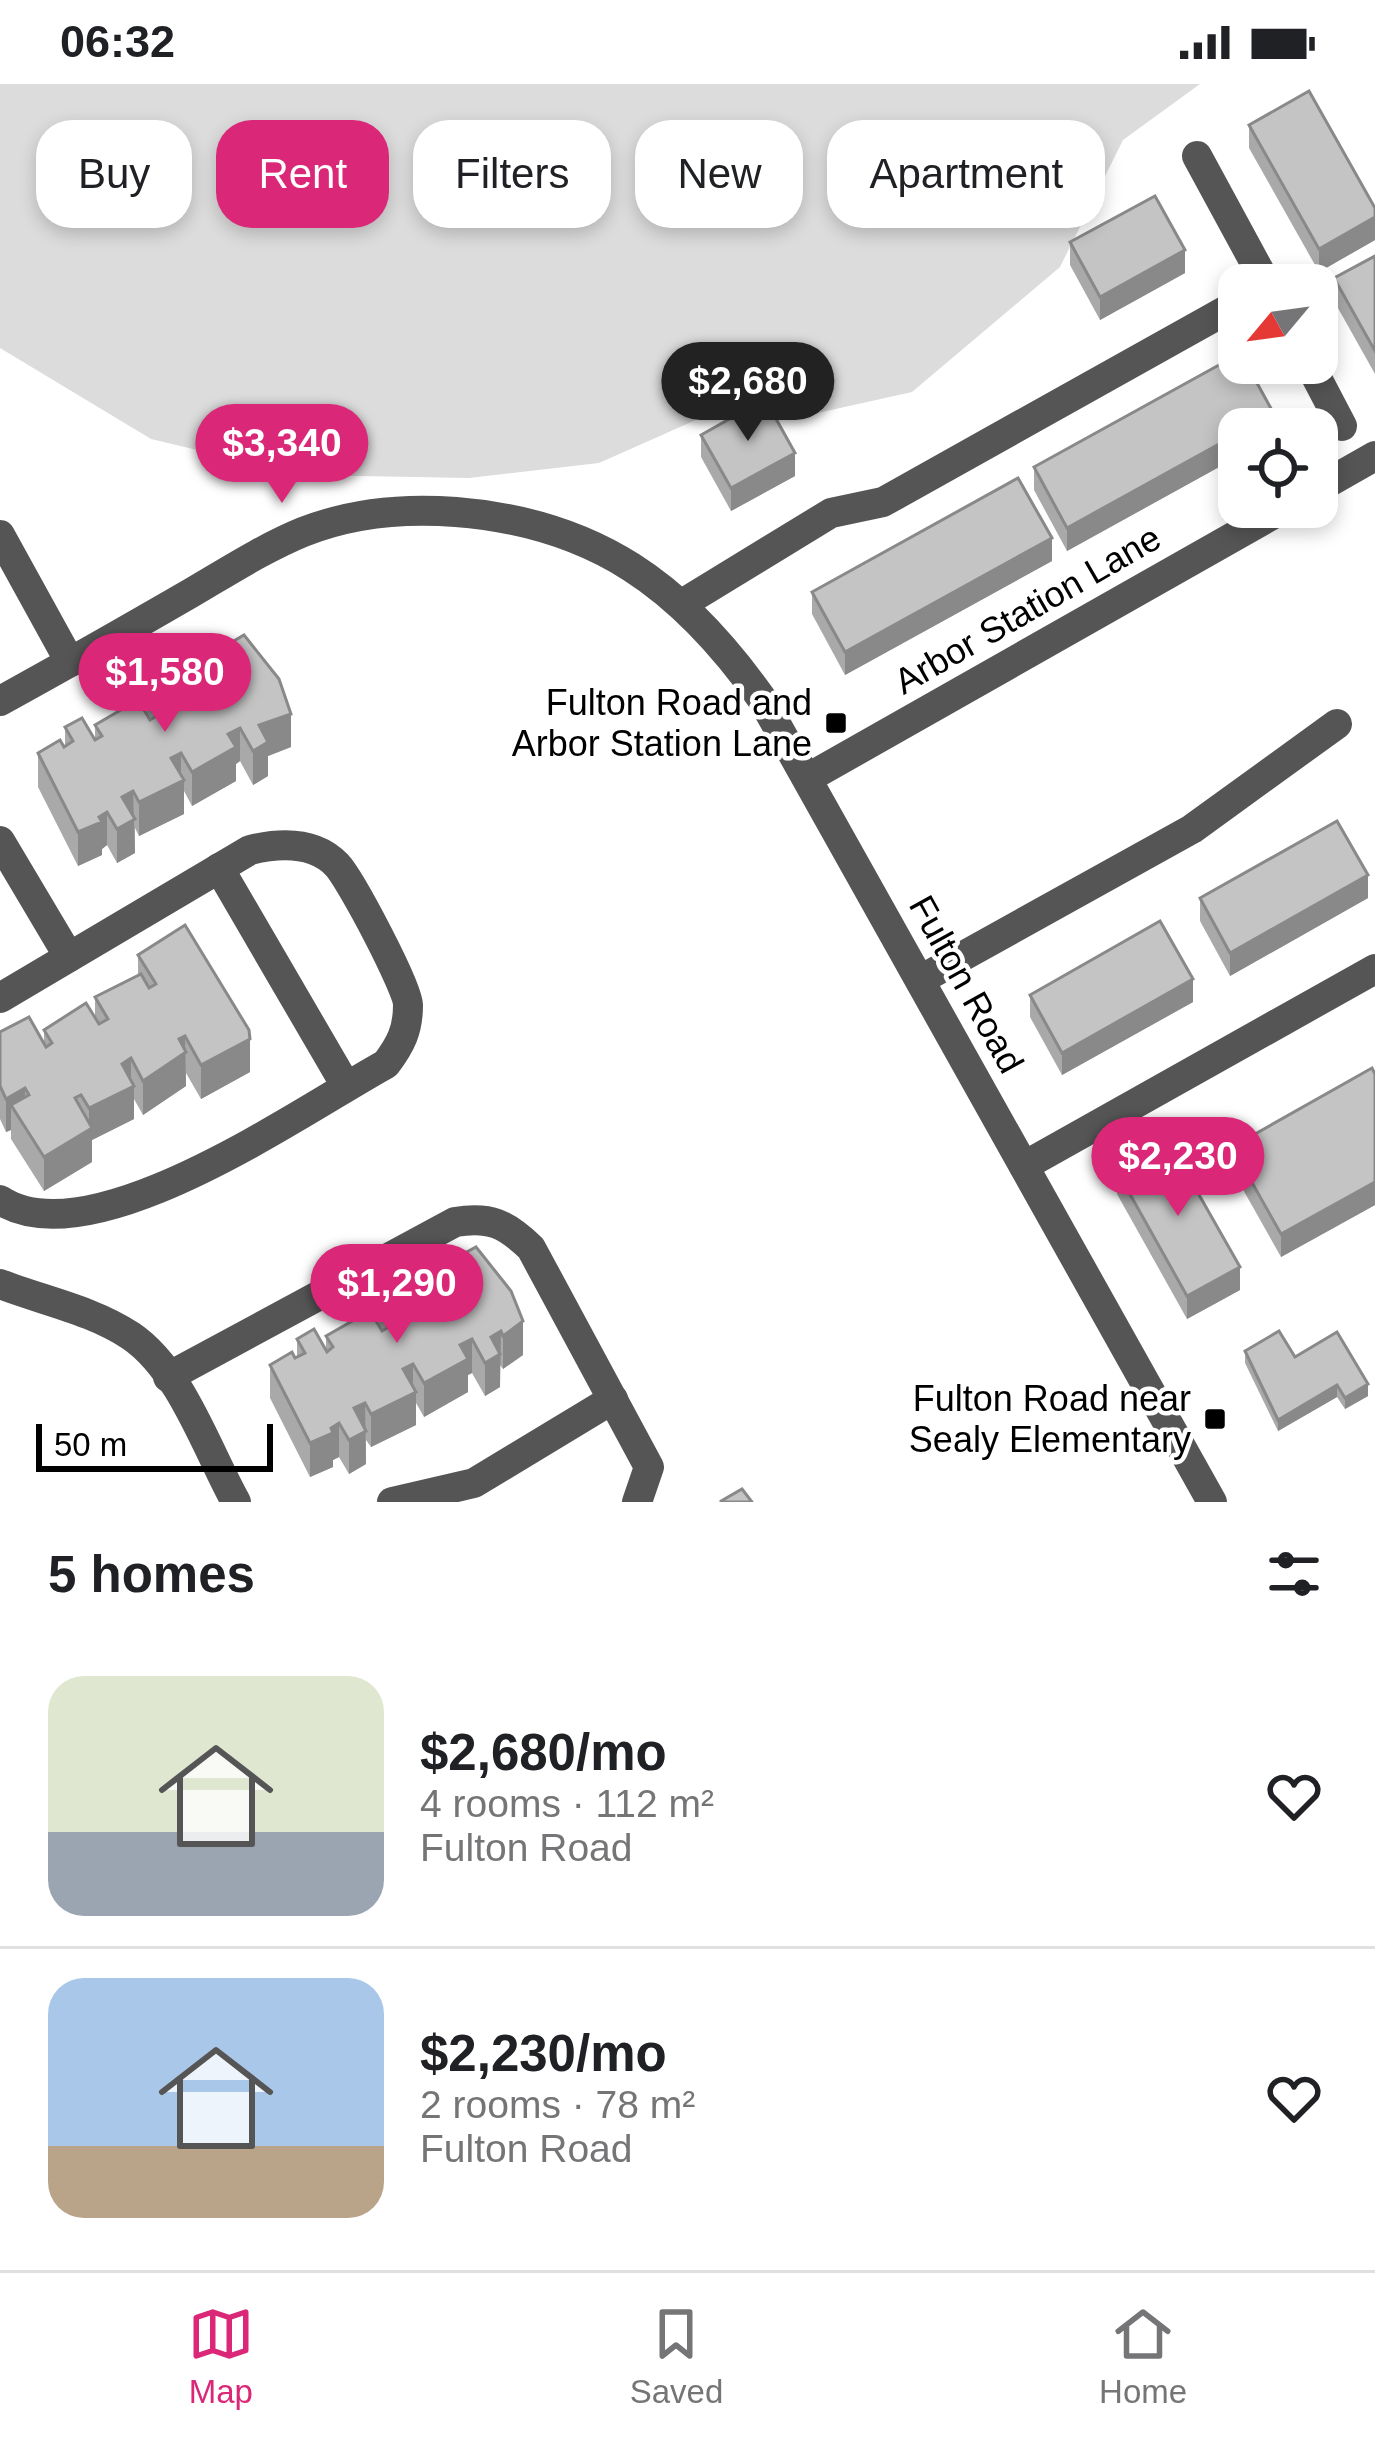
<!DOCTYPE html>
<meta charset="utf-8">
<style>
:root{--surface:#fff;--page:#f6f6f6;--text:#202124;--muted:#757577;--line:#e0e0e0;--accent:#db2777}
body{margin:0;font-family:Arial,sans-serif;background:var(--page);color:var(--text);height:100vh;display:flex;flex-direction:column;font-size:45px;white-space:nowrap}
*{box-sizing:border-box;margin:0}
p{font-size:39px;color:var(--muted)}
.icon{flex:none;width:66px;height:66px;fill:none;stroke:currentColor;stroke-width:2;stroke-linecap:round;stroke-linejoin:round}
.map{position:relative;height:1418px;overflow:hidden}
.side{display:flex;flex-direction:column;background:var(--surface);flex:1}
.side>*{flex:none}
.hud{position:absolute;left:36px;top:36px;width:1305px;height:108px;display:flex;gap:24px}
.needle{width:78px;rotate:241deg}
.tools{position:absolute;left:1218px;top:180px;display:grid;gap:24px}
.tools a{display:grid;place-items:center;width:120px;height:120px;border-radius:24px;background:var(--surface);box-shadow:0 6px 18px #0003;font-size:60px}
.scale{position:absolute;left:36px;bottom:30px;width:237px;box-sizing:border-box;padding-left:12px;border:6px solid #000;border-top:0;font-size:33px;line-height:42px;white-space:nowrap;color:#000;-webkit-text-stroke:9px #fff;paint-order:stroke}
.price{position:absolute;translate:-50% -102px;padding:0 27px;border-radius:42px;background:var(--accent);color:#fff;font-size:39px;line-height:78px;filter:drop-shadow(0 3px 6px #0008)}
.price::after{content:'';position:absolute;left:50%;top:72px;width:36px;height:27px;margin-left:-18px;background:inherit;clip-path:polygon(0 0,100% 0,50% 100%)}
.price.current{background:#222;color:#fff}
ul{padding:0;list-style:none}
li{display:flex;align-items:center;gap:36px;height:300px;padding:0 48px}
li+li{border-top:3px solid var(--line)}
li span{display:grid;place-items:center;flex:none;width:336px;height:240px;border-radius:36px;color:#555}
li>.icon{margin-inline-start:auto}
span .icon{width:144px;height:144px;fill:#fffc;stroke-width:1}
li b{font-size:51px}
h2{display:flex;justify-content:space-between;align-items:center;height:144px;padding:0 48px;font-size:51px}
.chip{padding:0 42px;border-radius:36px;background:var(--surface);box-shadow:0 6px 18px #0003;font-size:42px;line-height:108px}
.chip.current{background:var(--accent);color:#fff}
.status{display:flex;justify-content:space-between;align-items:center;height:84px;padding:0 60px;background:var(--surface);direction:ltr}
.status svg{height:33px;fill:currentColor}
.menu{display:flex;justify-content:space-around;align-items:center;height:168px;border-top:3px solid var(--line);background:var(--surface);font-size:33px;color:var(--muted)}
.menu a{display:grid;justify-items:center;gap:6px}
.menu .current{color:var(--accent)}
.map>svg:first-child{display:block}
.green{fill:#dcdcdc}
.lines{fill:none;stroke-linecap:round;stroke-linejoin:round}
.minor{stroke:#555;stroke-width:30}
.wall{fill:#a9a9a9}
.shaded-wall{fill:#898989}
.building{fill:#c4c4c4;stroke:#898989;stroke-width:3}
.poi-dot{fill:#000;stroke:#fff;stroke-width:4.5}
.labels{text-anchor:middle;stroke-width:9;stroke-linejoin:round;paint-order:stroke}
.street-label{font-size:36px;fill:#000;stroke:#fff}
.poi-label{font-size:36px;fill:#000;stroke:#fff;text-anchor:end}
</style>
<div class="status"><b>06:32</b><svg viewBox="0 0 49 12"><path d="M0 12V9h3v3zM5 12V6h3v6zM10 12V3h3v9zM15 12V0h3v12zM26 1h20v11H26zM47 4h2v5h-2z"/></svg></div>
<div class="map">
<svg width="1375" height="1418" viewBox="0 0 1375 1418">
<rect width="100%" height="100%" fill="#fff"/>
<polygon class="green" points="0,0 1200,0 1123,56 1060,183 912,308 795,334 777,300 599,379 469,394 302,391 151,355 0,264"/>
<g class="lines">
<g class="minor">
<polyline points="1197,72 1267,201"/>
<polyline points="1309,279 1342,342"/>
<polyline points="1317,405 1375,372"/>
<polyline points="0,451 70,578"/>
<polyline points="682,520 831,429 883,418 1239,219"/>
<path d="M0,617C64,582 127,546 191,509C227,488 264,464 303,448C351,429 405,424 456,428C596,439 682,502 762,615L1212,1418"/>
<polyline points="808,694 1286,423"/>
<polyline points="0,757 69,873"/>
<polyline points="219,784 346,1002"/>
<polyline points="920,896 1192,745 1337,640"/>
<path d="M0,914L250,766C279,759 314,757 337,781C351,796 408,904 408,921C408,946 401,960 386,980C302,1026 91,1176 0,1116"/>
<polyline points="1024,1082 1375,885"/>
<path d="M0,1200C44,1217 92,1226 131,1252C181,1286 207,1366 236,1418"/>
<path d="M168,1293L455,1138C490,1132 506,1140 531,1164L649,1383L637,1418"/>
<polyline points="392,1418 474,1399 613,1315"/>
</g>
</g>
<g class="wall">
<polygon points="1249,41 1375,124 1375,156 1319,188 1249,64"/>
<polygon points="1070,158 1185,189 1100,236 1070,181"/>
<polygon points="1375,172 1375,290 1334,217 1334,194"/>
<polygon points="1239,270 1239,279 1246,279 1274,330 1274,345 1239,345 1239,372 1067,467 1034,406 1034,383"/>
<polygon points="701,351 795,392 731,427 701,373"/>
<polygon points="1052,477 845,591 812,530 812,508"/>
<polygon points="222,564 291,663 268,672 268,692 253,701 240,677 236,680 236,697 192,722 184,707 184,730 139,752 135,744 135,769 117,779 107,761 102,765 102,771 78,782 38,703 38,669 65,662 65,643 95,656 95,641 147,631 147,608 191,583 191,572 217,577 222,573"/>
<polygon points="1200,814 1368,814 1230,892 1200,837"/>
<polygon points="138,871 250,988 201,1015 186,989 186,1002 143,1031 134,1015 134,1035 92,1056 92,1078 44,1107 11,1055 11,1046 6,1048 0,1035 0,948 44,960 44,946 95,935 95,913 138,892"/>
<polygon points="1030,911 1193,918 1062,991 1030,933"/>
<polygon points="1375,990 1375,1121 1281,1173 1232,1086 1232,1063"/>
<polygon points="1117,1087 1240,1206 1187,1235 1117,1110"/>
<polygon points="454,1175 523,1271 503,1285 500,1281 500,1303 485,1312 472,1289 468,1291 468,1308 424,1333 416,1319 416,1341 371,1363 366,1356 366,1380 349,1390 339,1373 333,1376 333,1383 310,1393 270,1314 270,1281 297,1273 297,1255 326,1267 326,1252 379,1242 379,1220 423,1195 423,1183 449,1188 454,1185"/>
<polygon points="1245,1267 1295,1273 1368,1312 1345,1325 1337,1313 1278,1347 1245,1279"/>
</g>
<g class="shaded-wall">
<polygon points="1375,133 1375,156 1319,188 1319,165"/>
<polygon points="1185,166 1185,189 1100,236 1100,213"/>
<polygon points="1274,330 1274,345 1246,345"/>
<polygon points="1239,349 1239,372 1067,467 1067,444"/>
<polygon points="795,369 795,392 731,427 731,404"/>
<polygon points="1052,454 1052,477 845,591 845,568"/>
<polygon points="291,630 291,663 268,672 268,692 253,701 253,667 259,641"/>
<polygon points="240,644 240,677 236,680 236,697 192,722 192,688 228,650"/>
<polygon points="181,669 181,698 184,696 184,730 139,752 139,718 171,674"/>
<polygon points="133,707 135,769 117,779 117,745 122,713"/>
<polygon points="107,728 107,761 102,765 102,771 78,782 78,748"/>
<polygon points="1368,791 1368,814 1230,892 1230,869"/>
<polygon points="1193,895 1193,918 1062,991 1062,969"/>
<polygon points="185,952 186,1002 143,1031 143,997 179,955"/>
<polygon points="250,955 250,988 201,1015 201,981"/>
<polygon points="131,974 131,1004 134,1002 134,1035 92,1056 92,1078 44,1107 44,1073 89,1046 89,1024 122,980"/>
<polygon points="25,1004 25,1037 11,1021 11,1046 6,1048 6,1015"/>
<polygon points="1375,1098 1375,1121 1281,1173 1281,1150"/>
<polygon points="1240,1183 1240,1206 1187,1235 1187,1212"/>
<polygon points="523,1237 523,1271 503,1285 503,1252"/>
<polygon points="501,1247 500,1303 485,1312 485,1279 491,1253"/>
<polygon points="472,1255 472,1289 468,1291 468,1308 424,1333 424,1299 460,1261"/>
<polygon points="413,1280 413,1309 416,1308 416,1341 371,1363 371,1330 403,1285"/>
<polygon points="1368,1300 1368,1312 1345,1325 1345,1314"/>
<polygon points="1337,1301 1337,1313 1278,1347 1278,1336"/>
<polygon points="365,1319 366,1380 349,1390 349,1356 354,1324"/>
<polygon points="339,1339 339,1373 333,1376 333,1383 310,1393 310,1359"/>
</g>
<g class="building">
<polygon points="1309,7 1375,124 1375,133 1319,165 1249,41"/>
<polygon points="1155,112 1185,166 1100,213 1070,158"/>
<polygon points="1375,172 1375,267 1334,194"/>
<polygon points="1239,270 1239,279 1246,279 1274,330 1246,345 1239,345 1239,349 1067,444 1034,383"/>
<polygon points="765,315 795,369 731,404 701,351"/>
<polygon points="1018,394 1052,454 845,568 812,508"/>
<polygon points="244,551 279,595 291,630 259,641 268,658 253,667 240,644 228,650 236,663 192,688 181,669 171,674 184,696 139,718 133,707 122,713 135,735 117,745 107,728 99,733 102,738 78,748 38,669 60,656 64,663 73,657 65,643 82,634 95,656 102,652 95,641 138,616 150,636 160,630 147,608 192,583 200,597 204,595 191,572 209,562 217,577 227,571 222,564"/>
<polygon points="1337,737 1368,791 1230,869 1200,814"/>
<polygon points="1160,837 1193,895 1062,969 1030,911"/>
<polygon points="185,841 249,946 250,955 201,981 185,952 179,955 186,968 143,997 131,974 122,980 134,1002 89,1024 81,1011 75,1014 92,1044 44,1073 11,1021 29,1011 25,1004 6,1015 0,1002 0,948 29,933 46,963 52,959 44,946 86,919 99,940 108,935 95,913 141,890 149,904 156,900 138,871"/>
<polygon points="1372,984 1375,990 1375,1098 1281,1150 1232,1063"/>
<polygon points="1169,1058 1240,1183 1187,1212 1117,1087"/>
<polygon points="476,1163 511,1207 523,1237 503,1252 501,1247 491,1253 500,1270 485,1279 472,1255 460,1261 468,1275 424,1299 413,1280 403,1285 416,1308 371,1330 365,1319 354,1324 366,1347 349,1356 339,1339 331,1344 333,1349 310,1359 270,1281 292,1268 295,1274 305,1269 297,1255 314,1245 327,1268 333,1263 326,1252 370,1227 382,1247 392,1241 379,1220 424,1194 432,1208 436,1206 423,1183 441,1173 449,1188 458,1182 454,1175"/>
<polygon points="1279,1247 1295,1273 1337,1248 1368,1300 1345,1314 1337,1301 1278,1336 1245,1267"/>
<polygon points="742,1405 752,1418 721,1418 721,1417"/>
</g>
<g class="poi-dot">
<rect x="824" y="627" width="24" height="24" rx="6"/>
<rect x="1203" y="1323" width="24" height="24" rx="6"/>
</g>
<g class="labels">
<g class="street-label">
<text transform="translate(1027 525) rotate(-30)" y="13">Arbor Station Lane</text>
<text transform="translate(967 900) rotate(61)" y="13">Fulton Road</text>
</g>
<g class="poi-label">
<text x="812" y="631">Fulton Road and<tspan x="812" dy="41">Arbor Station Lane</tspan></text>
<text x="1191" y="1327">Fulton Road near<tspan x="1191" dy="41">Sealy Elementary</tspan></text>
</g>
</g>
</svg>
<div class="tools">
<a><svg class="needle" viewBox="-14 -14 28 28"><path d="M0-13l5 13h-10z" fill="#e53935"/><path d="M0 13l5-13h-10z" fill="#757577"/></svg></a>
<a><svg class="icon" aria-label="locate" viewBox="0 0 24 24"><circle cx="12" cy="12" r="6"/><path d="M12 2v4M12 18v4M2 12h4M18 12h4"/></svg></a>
</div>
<div class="scale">50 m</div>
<b class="price current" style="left:748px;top:360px">$2,680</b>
<b class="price" style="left:282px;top:422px">$3,340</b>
<b class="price" style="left:165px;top:651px">$1,580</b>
<b class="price" style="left:1178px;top:1135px">$2,230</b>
<b class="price" style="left:397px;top:1262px">$1,290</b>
<div class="hud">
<a class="chip">Buy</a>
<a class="chip current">Rent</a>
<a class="chip">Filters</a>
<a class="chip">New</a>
<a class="chip">Apartment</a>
</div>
</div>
<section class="side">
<h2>5 homes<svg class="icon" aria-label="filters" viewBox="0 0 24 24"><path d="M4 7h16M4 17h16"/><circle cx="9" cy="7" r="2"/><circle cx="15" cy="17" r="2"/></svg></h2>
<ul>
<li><span style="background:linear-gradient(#dfe7d0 65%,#9aa5b1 0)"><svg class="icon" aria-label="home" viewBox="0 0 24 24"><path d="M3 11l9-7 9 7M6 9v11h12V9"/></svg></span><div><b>$2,680/mo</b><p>4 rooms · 112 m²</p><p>Fulton Road</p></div><svg class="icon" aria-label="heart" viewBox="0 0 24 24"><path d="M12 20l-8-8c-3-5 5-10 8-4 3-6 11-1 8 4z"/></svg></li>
<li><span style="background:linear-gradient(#a9c7e8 70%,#b9a48a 0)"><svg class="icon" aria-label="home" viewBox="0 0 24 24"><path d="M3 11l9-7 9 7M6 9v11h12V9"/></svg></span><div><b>$2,230/mo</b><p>2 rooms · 78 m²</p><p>Fulton Road</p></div><svg class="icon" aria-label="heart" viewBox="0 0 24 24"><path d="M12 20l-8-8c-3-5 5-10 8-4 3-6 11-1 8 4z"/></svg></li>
</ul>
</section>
<nav class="menu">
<a class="current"><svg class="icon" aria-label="map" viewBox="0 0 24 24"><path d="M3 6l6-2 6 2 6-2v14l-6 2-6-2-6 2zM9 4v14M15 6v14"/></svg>Map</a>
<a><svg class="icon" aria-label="saved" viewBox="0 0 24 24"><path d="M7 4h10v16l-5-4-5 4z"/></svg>Saved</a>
<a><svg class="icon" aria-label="home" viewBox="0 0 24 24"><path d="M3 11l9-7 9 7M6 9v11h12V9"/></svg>Home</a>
</nav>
